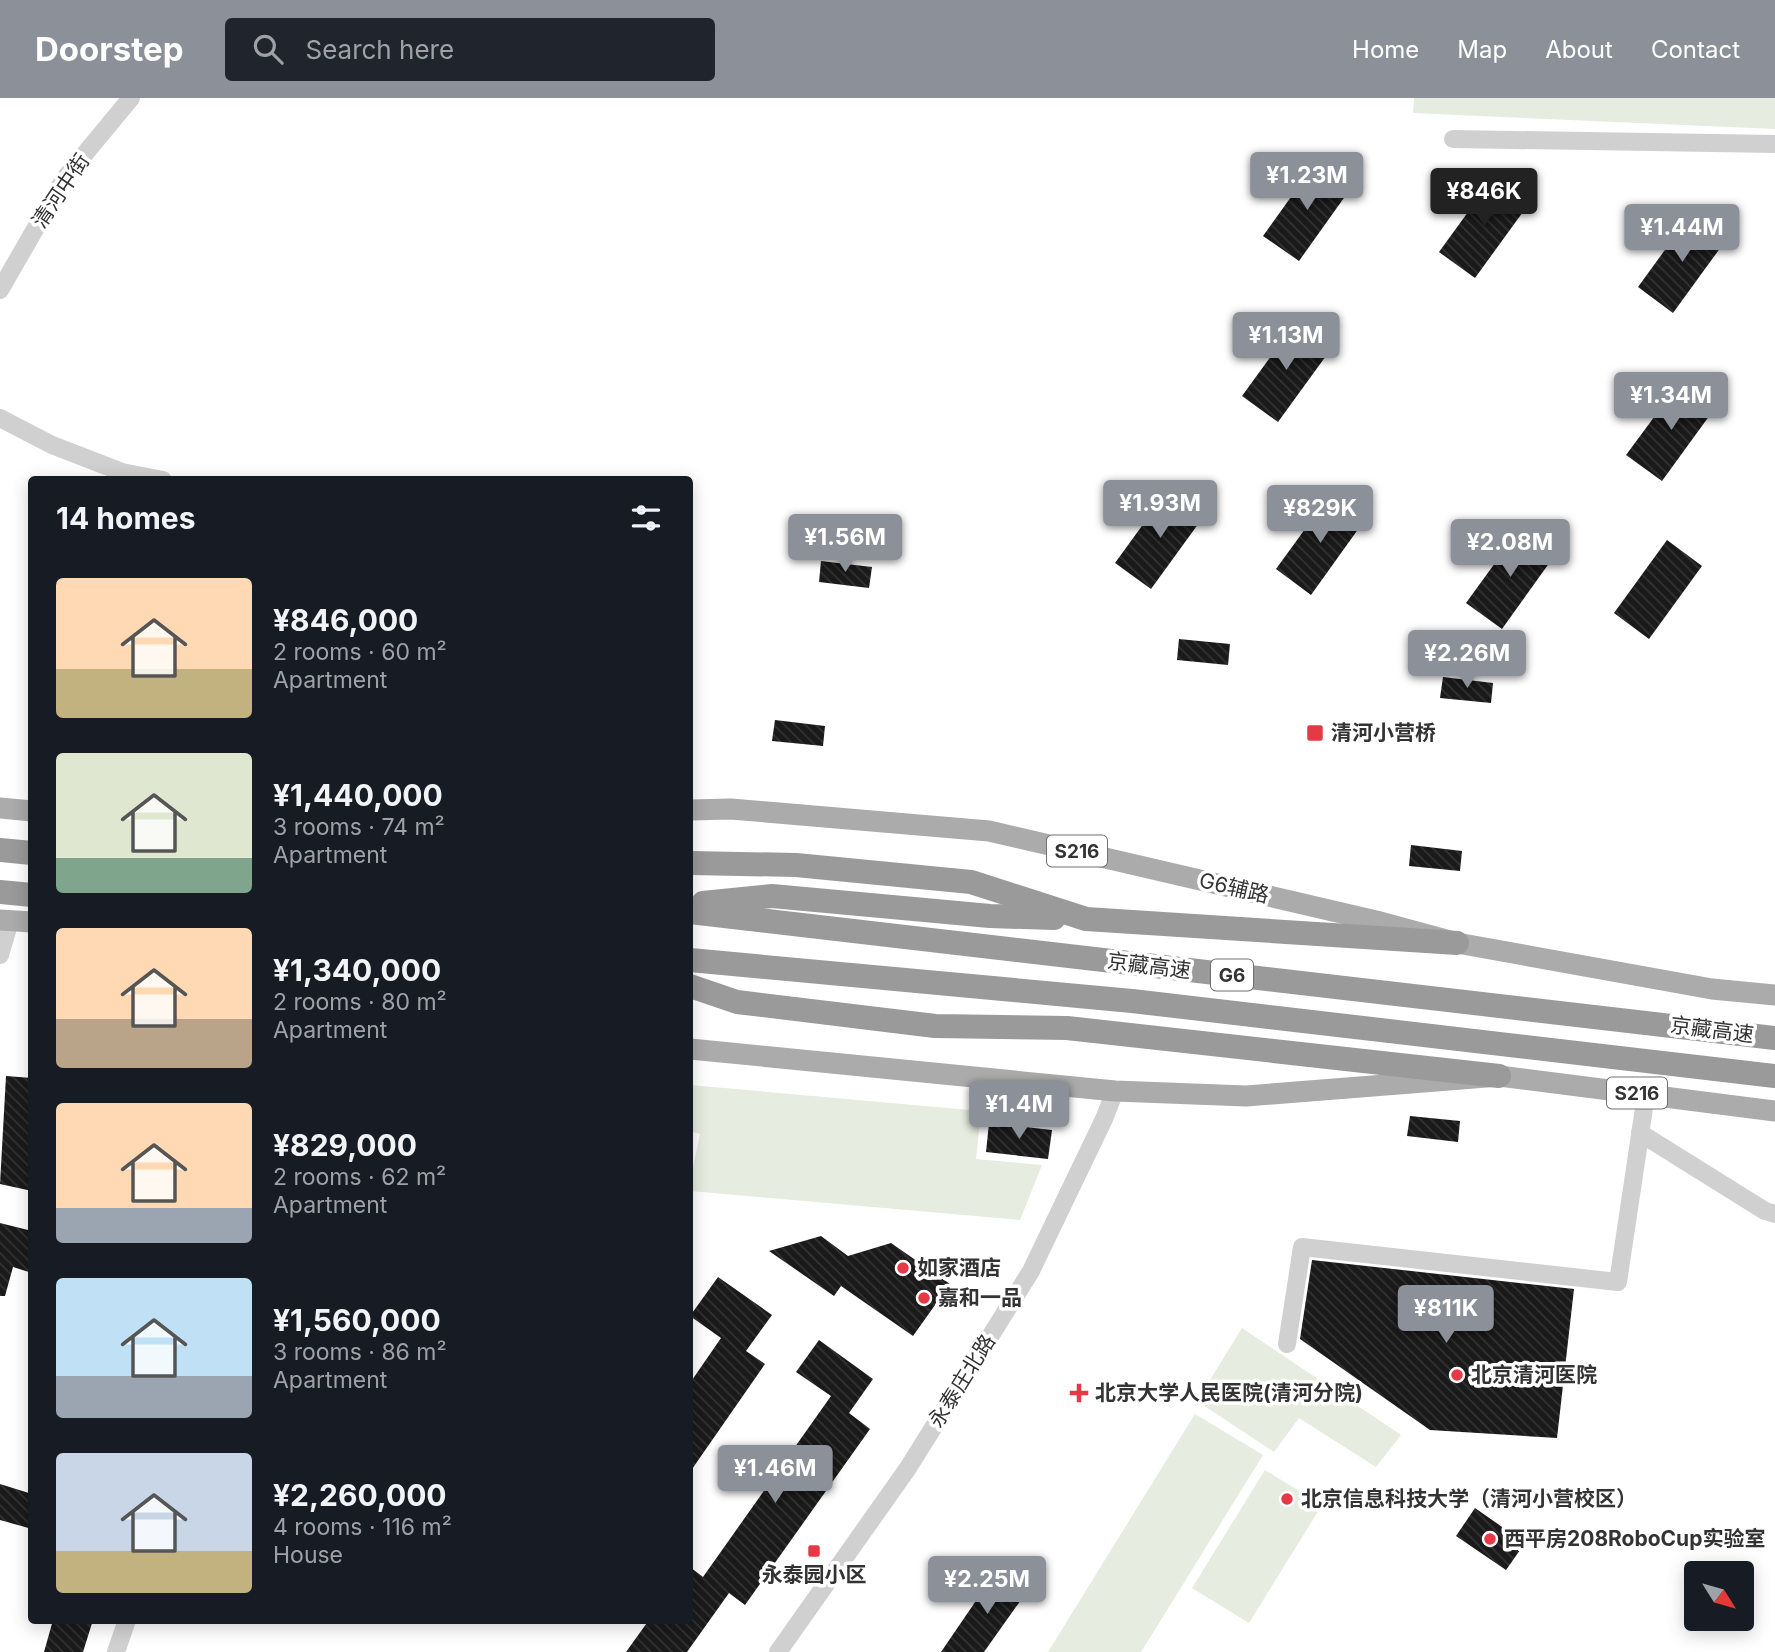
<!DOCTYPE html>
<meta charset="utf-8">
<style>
:root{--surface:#171b24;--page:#20242c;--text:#f1f3f6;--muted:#9ea1a6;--accent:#8c9099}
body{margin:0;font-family:Inter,"Noto Sans SC",sans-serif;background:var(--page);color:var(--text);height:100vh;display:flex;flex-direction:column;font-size:26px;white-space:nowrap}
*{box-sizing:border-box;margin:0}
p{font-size:23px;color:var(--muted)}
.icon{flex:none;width:38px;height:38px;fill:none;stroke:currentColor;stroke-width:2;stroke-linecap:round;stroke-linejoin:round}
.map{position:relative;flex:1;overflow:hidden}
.side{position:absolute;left:28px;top:378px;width:665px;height:1148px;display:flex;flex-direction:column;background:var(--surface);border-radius:7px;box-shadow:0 4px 18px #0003}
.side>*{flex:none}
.needle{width:46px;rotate:127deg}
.fabs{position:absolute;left:1684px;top:1463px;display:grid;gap:14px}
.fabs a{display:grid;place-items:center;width:70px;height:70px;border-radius:7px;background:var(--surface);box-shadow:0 4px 18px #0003;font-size:35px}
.price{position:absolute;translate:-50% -60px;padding:0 16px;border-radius:7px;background:var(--accent);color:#fff;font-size:23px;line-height:46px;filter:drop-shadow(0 2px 4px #0008)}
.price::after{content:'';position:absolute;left:50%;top:42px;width:21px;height:16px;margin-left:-10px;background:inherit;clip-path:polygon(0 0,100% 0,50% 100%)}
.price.selected{background:#222;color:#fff}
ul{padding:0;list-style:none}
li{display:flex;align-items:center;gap:21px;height:175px;padding:0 28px}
li span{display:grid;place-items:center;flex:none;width:196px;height:140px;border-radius:7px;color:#555}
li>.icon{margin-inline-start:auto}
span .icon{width:84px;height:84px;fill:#fffc;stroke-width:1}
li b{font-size:30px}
h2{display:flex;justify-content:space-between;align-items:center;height:84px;padding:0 28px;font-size:30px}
header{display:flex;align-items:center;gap:42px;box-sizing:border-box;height:98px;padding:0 35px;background:var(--accent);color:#fff}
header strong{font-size:33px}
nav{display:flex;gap:38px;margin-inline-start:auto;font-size:24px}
.search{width:490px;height:63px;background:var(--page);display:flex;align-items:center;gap:18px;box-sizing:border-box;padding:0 24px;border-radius:7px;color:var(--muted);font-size:26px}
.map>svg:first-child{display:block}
.green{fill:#e6ecdf}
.building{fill:url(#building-back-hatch)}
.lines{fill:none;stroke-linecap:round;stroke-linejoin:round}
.minor{stroke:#d0d0d0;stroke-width:18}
.major{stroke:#ababab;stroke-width:21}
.highway{stroke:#9a9a9a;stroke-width:24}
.poi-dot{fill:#e63946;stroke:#fff;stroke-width:2.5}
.labels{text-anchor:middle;stroke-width:7;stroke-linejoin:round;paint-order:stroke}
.shield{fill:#fff;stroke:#707070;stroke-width:2}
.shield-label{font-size:19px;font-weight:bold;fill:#333}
.street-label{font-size:21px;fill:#333;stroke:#fff}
.poi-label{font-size:21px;font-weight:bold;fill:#333;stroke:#fff;text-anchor:start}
</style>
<header>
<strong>Doorstep</strong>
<div class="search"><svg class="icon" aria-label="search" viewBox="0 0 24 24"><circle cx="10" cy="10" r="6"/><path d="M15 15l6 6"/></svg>Search here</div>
<nav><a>Home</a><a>Map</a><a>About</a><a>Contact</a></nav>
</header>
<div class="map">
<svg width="1775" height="1554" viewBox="0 0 1775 1554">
<defs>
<pattern id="building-back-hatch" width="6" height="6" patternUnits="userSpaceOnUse" patternTransform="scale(1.75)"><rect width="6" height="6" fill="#1a1a1a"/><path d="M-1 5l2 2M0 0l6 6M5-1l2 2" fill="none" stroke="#333"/></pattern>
</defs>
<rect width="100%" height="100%" fill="#fff"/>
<g class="green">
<polygon points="1414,0 1775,0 1775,31 1413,15"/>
<polygon points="690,987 981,1013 976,1061 1042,1067 1020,1122 690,1093 690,1083 700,1036 690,1033"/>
<polygon points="1242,1230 1401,1337 1376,1369 1299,1320 1274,1354 1197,1303"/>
<polygon points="1195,1316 1263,1357 1141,1554 1048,1554"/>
<polygon points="1265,1372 1322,1407 1249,1525 1192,1490"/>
</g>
<g class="building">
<polygon points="1316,64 1351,90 1299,163 1263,138"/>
<polygon points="1492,81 1528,107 1475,180 1439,154"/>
<polygon points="1691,116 1726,142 1673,215 1638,189"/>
<polygon points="1295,225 1331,251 1278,324 1242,298"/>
<polygon points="1680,284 1715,310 1662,383 1626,357"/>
<polygon points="1168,392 1204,418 1151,491 1115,465"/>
<polygon points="1329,398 1364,423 1311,497 1276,471"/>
<polygon points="1519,432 1555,457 1502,531 1466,505"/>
<polygon points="1667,442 1702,468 1649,541 1614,515"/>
<polygon points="821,463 872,469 869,490 819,484"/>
<polygon points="1179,541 1230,546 1228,567 1177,562"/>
<polygon points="1443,579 1493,585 1491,605 1440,600"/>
<polygon points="775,622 825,628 823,648 772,643"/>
<polygon points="1411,747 1462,753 1460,773 1409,768"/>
<polygon points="6,978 32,980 32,1093 0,1086"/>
<polygon points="1410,1018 1460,1023 1458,1044 1407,1038"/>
<polygon points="989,1025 1052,1032 1048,1061 986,1054"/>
<polygon points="0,1125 32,1133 32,1175 13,1169 5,1198 0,1198"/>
<polygon points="821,1138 848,1158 891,1145 950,1186 913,1238 841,1188 834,1198 769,1153"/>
<polygon points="1312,1162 1574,1191 1557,1340 1430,1332 1300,1241"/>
<polygon points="718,1179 772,1217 746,1253 765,1266 690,1374 690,1285 721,1240 690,1218"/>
<polygon points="819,1242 873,1281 849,1315 870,1331 745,1507 729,1495 687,1554 626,1554 649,1522 690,1522 690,1469 703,1479 831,1298 796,1274"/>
<polygon points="0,1386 32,1396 32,1431 0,1422"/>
<polygon points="1475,1410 1525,1445 1506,1472 1456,1438"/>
<polygon points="997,1472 1028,1492 984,1554 941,1554"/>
<polygon points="53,1522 93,1522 83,1554 44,1554"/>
</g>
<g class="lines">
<g class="minor">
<polyline points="1453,41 1775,46"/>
<polyline points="0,192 64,81 131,0"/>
<polyline points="0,320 52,347 122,374 163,382"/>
<polyline points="0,857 10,823"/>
<polyline points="1640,1035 1765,1113 1775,1116"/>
<polyline points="1287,1246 1302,1149 1618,1184 1646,997"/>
<polyline points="116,1554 127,1522"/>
<polyline points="778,1554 908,1370 1031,1173 1104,1021 1115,993"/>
</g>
<g class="major">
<polyline points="0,710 32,713"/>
<polyline points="690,712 731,711 989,733 1376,823 1457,845 1712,891 1775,897"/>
<polyline points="0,822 32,824"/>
<polyline points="690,951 1115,993 1246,998 1499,978 1775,1013"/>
</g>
<g class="highway">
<polyline points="0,752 32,755"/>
<polyline points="690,765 796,767 971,784 1086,821 1457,845"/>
<polyline points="0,794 32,797"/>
<polyline points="703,805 772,798 990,818 1054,820"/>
<polyline points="690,814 1775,940"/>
<polyline points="690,862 1132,903 1775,978"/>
<polyline points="690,888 737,904 935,928 1067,930 1499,978"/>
</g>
</g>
<g class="poi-dot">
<rect x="1306" y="626" width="18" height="18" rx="3.5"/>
<circle cx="903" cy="1170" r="7"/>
<circle cx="924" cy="1200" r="7"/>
<circle cx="1457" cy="1277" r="7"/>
<path d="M1075.5 1284.5h7v7h7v7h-7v7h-7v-7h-7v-7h7z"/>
<circle cx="1287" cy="1401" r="7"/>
<circle cx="1490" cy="1441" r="7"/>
<rect x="807" y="1446" width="14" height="14" rx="3.5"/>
</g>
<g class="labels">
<g class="shield">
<rect x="1047" y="737.5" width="60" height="31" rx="5"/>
<rect x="1211" y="861.5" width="42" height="31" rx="5"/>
<rect x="1607" y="979.5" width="60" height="31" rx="5"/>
</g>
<g class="shield-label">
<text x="1077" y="760">S216</text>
<text x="1232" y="884">G6</text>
<text x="1637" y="1002">S216</text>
</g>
<g class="street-label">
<text transform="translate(61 93) rotate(-56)" y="7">清河中街</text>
<text transform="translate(1234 790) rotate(13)" y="7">G6辅路</text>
<text transform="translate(1149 868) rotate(7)" y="7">京藏高速</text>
<text transform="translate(1712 932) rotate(7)" y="7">京藏高速</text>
<text transform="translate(962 1283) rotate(-58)" y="7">永泰庄北路</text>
</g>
<g class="poi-label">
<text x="1331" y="642">清河小营桥</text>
<text x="917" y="1177">如家酒店</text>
<text x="938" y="1207">嘉和一品</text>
<text x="1471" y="1284">北京清河医院</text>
<text x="1095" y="1302">北京大学人民医院(清河分院)</text>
<text x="1301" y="1408">北京信息科技大学（清河小营校区）</text>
<text x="1504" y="1448">西平房208RoboCup实验室</text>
<text x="814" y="1484" text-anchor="middle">永泰园小区</text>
</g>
</g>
</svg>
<div class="fabs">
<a><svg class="needle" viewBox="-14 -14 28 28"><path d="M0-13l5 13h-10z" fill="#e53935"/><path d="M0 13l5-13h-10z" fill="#9ea1a6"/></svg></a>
</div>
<b class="price" style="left:1307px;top:114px">¥1.23M</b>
<b class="price selected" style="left:1484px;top:130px">¥846K</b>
<b class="price" style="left:1682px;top:166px">¥1.44M</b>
<b class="price" style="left:1286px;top:274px">¥1.13M</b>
<b class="price" style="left:1671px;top:334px">¥1.34M</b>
<b class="price" style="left:1160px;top:442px">¥1.93M</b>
<b class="price" style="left:1320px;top:447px">¥829K</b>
<b class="price" style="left:845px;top:476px">¥1.56M</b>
<b class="price" style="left:1510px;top:481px">¥2.08M</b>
<b class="price" style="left:1467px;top:592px">¥2.26M</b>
<b class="price" style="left:1019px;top:1043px">¥1.4M</b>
<b class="price" style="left:1446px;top:1247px">¥811K</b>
<b class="price" style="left:775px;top:1407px">¥1.46M</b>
<b class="price" style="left:987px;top:1518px">¥2.25M</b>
<section class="side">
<h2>14 homes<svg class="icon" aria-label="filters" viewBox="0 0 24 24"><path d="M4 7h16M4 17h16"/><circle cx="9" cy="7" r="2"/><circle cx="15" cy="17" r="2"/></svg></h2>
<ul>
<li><span style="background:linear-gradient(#ffd9b3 65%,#c2b280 0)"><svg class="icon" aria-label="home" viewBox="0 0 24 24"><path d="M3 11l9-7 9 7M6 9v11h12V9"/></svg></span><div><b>¥846,000</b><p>2 rooms · 60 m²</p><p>Apartment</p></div></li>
<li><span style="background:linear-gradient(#dfe7d0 75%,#7fa58c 0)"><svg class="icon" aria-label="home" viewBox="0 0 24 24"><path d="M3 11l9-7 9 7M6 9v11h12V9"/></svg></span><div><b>¥1,440,000</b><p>3 rooms · 74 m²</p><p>Apartment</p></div></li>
<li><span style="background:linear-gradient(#ffd9b3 65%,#b9a48a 0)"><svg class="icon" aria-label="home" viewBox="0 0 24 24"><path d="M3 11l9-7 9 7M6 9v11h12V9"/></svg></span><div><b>¥1,340,000</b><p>2 rooms · 80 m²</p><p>Apartment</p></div></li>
<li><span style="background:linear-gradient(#ffd9b3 75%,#9aa5b1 0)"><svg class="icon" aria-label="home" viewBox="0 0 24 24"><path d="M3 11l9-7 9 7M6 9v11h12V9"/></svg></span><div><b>¥829,000</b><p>2 rooms · 62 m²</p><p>Apartment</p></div></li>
<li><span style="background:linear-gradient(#bfe0f5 70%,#9aa5b1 0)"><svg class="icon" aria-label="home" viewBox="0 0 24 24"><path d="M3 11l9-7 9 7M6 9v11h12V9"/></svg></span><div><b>¥1,560,000</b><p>3 rooms · 86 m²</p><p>Apartment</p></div></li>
<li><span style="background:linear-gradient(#c9d6e8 70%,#c2b280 0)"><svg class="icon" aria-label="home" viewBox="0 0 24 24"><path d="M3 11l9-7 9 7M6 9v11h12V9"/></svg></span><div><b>¥2,260,000</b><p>4 rooms · 116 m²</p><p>House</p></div></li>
</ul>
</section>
</div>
